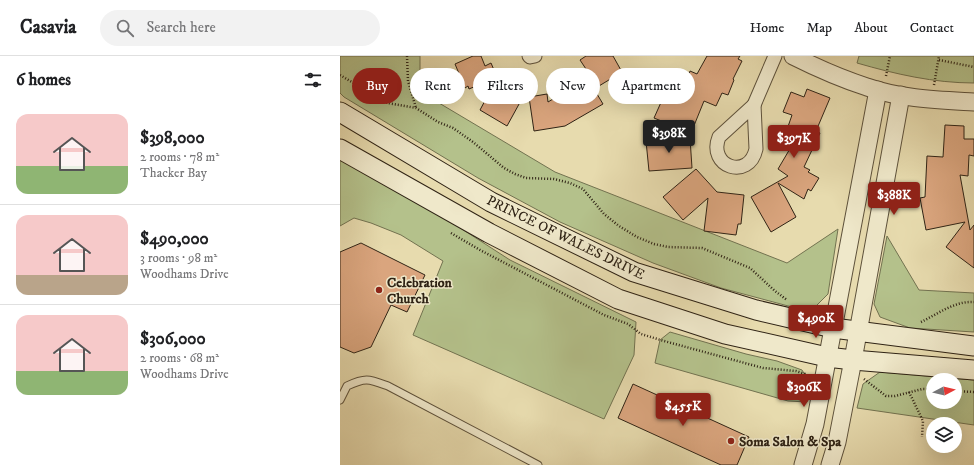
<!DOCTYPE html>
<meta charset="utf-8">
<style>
:root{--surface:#fff;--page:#f2f2f2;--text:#202124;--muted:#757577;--line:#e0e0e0;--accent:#8f2418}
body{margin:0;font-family:"IM FELL DW Pica",serif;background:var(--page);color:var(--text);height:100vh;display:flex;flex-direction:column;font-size:15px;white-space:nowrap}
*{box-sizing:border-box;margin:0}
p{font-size:13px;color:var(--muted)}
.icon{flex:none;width:22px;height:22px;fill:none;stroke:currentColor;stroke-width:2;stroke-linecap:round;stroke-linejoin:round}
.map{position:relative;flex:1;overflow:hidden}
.details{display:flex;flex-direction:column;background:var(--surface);width:340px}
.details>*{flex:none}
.top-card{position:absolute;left:12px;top:12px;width:380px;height:36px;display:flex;gap:8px}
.needle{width:26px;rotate:83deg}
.tools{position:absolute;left:586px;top:317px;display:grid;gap:8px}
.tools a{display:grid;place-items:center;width:36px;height:36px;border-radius:50%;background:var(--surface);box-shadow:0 4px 16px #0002;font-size:20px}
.price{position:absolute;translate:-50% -34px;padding:0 9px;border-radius:4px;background:var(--accent);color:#fff;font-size:13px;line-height:26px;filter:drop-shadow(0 1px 2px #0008)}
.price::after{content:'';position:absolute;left:50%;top:24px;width:12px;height:9px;margin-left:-6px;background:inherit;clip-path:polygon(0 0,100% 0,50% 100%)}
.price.selected{background:#222;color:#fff}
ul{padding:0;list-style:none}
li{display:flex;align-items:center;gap:12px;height:100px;padding:0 16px}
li+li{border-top:1px solid var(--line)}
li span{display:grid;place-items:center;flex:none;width:112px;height:80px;border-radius:12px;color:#555}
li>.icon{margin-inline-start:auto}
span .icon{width:48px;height:48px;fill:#fffc;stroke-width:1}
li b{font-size:17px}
h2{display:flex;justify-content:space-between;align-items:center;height:48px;padding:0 16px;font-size:17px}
.chip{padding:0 14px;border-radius:18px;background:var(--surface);box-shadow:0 4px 16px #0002;font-size:14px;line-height:36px}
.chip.selected{background:var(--accent);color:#fff}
header{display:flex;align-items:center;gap:24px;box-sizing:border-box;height:56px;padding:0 20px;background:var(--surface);border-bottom:1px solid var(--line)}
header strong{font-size:19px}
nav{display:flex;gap:22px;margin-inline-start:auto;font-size:14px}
.search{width:280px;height:36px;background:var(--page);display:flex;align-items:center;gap:10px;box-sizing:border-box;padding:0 14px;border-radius:22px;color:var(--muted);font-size:15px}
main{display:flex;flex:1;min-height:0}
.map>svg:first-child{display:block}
.green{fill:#b4c18b;stroke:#727250;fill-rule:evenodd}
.building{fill:#daa57e;stroke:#2f2315}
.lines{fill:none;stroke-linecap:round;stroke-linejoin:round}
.service-casing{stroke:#5d513b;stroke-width:9}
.minor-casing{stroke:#5d513b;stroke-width:15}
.tertiary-casing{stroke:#5d513b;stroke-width:19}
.secondary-casing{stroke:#2f2315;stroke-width:21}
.path{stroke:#2f2315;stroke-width:2.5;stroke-dasharray:1 2;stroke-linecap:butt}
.service{stroke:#efe8ca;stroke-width:7}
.minor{stroke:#efe8ca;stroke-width:13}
.tertiary{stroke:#efe8ca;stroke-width:17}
.secondary{stroke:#efe8ca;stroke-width:19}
.poi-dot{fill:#8f2418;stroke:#efe8ca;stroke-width:1.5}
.labels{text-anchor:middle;stroke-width:3;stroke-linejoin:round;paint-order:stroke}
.street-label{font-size:14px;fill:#2f2315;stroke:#efe8ca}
.poi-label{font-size:14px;font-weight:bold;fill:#2f2315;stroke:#efe8ca;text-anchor:start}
</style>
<header>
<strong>Casavia</strong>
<div class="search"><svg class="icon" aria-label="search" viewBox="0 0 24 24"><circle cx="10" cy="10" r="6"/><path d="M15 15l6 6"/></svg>Search here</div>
<nav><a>Home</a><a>Map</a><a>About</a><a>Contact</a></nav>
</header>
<main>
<section class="details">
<h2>6 homes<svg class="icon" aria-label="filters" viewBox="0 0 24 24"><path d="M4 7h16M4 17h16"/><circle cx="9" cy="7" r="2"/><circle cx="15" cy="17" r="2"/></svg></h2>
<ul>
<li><span style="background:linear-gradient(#f6c9c9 65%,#8fb573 0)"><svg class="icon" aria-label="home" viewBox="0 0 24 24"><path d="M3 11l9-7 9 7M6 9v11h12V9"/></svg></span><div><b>$398,000</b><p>2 rooms · 78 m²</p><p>Thacker Bay</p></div></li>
<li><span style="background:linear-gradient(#f6c9c9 75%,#b9a48a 0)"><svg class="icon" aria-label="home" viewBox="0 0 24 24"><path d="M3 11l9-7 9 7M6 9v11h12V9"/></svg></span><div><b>$490,000</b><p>3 rooms · 98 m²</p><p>Woodhams Drive</p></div></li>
<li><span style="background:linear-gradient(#f6c9c9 70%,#8fb573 0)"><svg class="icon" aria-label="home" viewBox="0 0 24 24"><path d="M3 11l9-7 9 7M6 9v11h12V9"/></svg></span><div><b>$306,000</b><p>2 rooms · 68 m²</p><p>Woodhams Drive</p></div></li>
</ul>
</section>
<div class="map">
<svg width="634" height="409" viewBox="0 0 634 409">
<rect width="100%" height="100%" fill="#e7dbae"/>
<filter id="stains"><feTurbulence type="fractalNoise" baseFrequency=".005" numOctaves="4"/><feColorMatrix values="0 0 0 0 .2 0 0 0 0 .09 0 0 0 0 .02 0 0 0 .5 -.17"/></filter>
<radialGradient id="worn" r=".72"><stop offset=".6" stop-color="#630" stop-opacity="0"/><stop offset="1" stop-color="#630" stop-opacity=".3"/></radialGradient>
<g class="green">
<polygon points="0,0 80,0 80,14 94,44 215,116 447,207 498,173 488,238 475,251 452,251 381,232 313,207 220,166 138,122 4,41 0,37"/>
<path d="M519,0H634V27C594,27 555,18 517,7Z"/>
<polygon points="0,99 77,144 170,204 296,266 294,299 264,363 73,279 103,205 61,179 31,167 14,162 0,170"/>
<polygon points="547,180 579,234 634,237 634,276 570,272 540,261 534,248"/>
<polygon points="330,276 406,298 437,305 462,314 470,327 467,346 448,345 315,307 320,284"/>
<path d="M540,316L634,324V369L517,352L523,328ZM593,324H615V346H593Z"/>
</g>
<g class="building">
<polygon points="133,0 141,0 145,10 151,7 157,21 129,33 128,30 125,32 115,8"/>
<polygon points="246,0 273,0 282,16 254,33 263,48 225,70 194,75 189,41 207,38 208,46 233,31 229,24 246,13 240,4"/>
<polygon points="367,0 400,0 398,3 402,5 393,23 394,24 388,39 382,37 376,50 364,45 351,77 314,62 327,33 342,40 350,15 357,18"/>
<polygon points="156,24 184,39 167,70 140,54"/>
<polygon points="467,33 490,42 476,75 480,77 464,111 470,114 468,116 479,122 471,135 468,133 464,143 438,127 456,161 431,176 411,141 448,120 438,113 451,91 442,88 452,59 443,56 451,36 464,41"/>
<polygon points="605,69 624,70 624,83 634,83 634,100 629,99 628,120 620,119 630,174 634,169 634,212 606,191 625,166 586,174 580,142 585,141 587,100 603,101"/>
<polygon points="350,82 352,112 309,115 306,85"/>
<polygon points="356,113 377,136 404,139 401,168 398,168 396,179 364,175 368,142 343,164 323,141"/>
<polygon points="21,187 85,219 67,256 51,249 31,291 14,297 0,291 0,196"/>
<polygon points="293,328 409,381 397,409 381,409 278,362"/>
</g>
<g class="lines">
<g class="service-casing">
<path id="service" d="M0,344L7,330C26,321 29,323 48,330L198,409"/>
</g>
<g class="minor-casing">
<g id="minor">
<polyline points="189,0 190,1 195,0"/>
<path d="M414,49L416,93C409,125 367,111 379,81Z"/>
<polyline points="414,49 435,0"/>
</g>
</g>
<g class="tertiary-casing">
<g id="tertiary">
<path d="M453,0C477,12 502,23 527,31C561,43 599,44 634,46"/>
<polyline points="463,409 475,368 538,34"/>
<polyline points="490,409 497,386 513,304 561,39"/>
</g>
</g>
<g class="secondary-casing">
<g id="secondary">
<polyline points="0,56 151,146 294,216 416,254 493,272 634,290"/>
<polyline points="0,93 149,177 278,243 385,278 487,301 513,304 634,314"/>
</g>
</g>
<g class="path">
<polyline points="67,0 68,25 76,52"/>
<polyline points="599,4 634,11"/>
<polyline points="0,19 27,35 42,46 76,52 98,66 113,72 133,86 164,112 175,118 186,122 214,123 230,127 243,133 264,158 279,170 297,181 314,188 328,191 362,192 410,212 435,235 447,244"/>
<polyline points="546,20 550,0"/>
<polyline points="594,29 599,0"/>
<polyline points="111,177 140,194 264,259 288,268 301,278 324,285 423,312 456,315 465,318 468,321"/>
<path d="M581,266C598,258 614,245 634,246"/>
<polyline points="524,323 546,340 555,340 582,333 593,333"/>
<polyline points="615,335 634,336"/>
<polyline points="569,336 583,365 582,381"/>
</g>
<use href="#service" class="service"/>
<use href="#minor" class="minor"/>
<use href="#tertiary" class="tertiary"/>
<use href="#secondary" class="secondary"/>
</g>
<g class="poi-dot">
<circle cx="39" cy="234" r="4"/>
<circle cx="391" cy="385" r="4"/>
</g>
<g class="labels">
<g class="street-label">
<text transform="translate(226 181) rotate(26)" y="5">PRINCE OF WALES DRIVE</text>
</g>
<g class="poi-label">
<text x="47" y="231">Celebration<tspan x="47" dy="16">Church</tspan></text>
<text x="399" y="390">Soma Salon &amp; Spa</text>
</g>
</g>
<rect width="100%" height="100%" filter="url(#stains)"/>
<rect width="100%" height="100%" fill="url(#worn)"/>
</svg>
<div class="tools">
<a><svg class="needle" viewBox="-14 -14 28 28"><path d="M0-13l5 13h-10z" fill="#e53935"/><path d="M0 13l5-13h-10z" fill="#757577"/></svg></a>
<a><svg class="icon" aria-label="layers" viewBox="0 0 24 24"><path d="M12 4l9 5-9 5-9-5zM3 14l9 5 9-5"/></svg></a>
</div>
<b class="price selected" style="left:329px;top:98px">$398K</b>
<b class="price" style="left:454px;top:103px">$397K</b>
<b class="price" style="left:554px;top:160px">$388K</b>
<b class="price" style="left:476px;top:283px">$490K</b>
<b class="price" style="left:464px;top:352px">$306K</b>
<b class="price" style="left:343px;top:371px">$455K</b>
<div class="top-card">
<a class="chip selected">Buy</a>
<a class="chip">Rent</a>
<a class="chip">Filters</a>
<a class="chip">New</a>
<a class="chip">Apartment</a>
</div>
</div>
</main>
